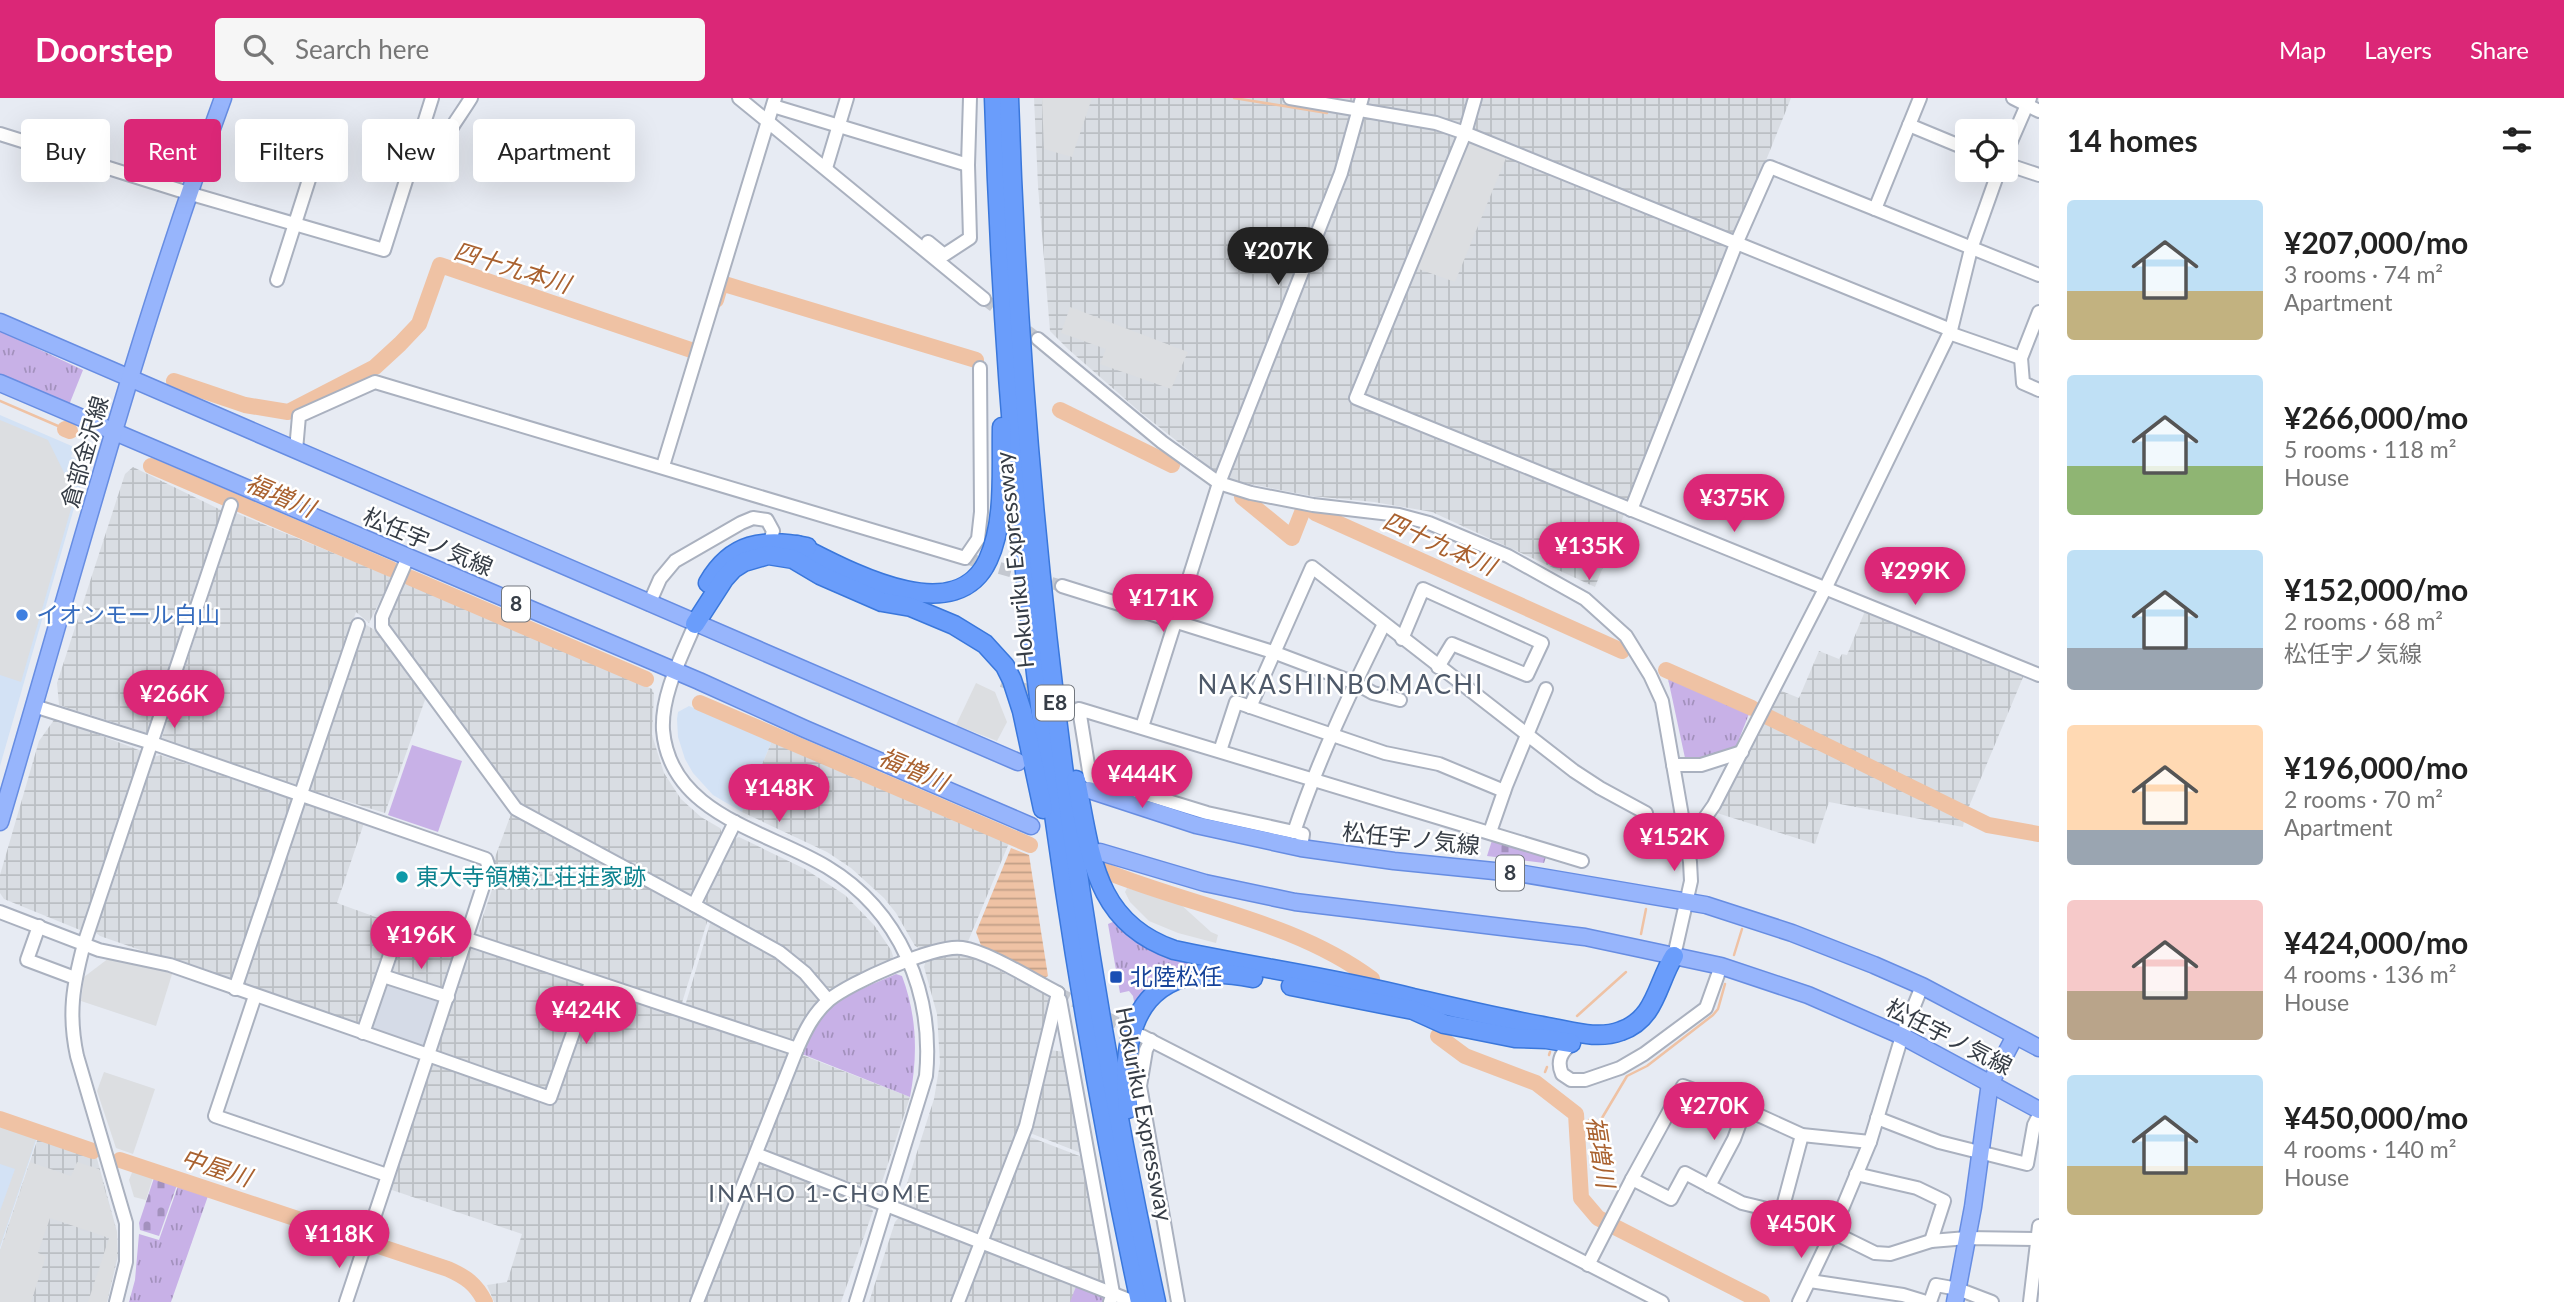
<!DOCTYPE html>
<meta charset="utf-8">
<style>
:root{--surface:#fff;--page:#f6f6f6;--text:#222;--muted:#767676;--accent:#db2777}
body{margin:0;font-family:Lato,"Noto Sans JP",sans-serif;background:var(--page);color:var(--text);height:100vh;display:flex;flex-direction:column;font-size:26px;white-space:nowrap}
*{box-sizing:border-box;margin:0}
p{font-size:23px;color:var(--muted)}
.icon{flex:none;width:38px;height:38px;fill:none;stroke:currentColor;stroke-width:2;stroke-linecap:round;stroke-linejoin:round}
.map{position:relative;flex:1;overflow:hidden}
.side{display:flex;flex-direction:column;background:var(--surface);width:525px}
.side>*{flex:none}
.hud{position:absolute;left:21px;top:21px;width:665px;height:63px;display:flex;gap:14px}
.buttons{position:absolute;left:1955px;top:21px;display:grid;gap:14px}
.buttons a{display:grid;place-items:center;width:63px;height:63px;border-radius:7px;background:var(--surface);box-shadow:0 7px 28px #0002;font-size:35px}
.price{position:absolute;translate:-50% -60px;padding:0 16px;border-radius:24px;background:var(--accent);color:#fff;font-size:23px;line-height:46px;filter:drop-shadow(0 2px 4px #0008)}
.price::after{content:'';position:absolute;left:50%;top:42px;width:21px;height:16px;margin-left:-10px;background:inherit;clip-path:polygon(0 0,100% 0,50% 100%)}
.price.selected{background:#222;color:#fff}
ul{padding:0;list-style:none}
li{display:flex;align-items:center;gap:21px;height:175px;padding:0 28px}
li span{display:grid;place-items:center;flex:none;width:196px;height:140px;border-radius:7px;color:#555}
li>.icon{margin-inline-start:auto}
span .icon{width:84px;height:84px;fill:#fffc;stroke-width:1}
li b{font-size:30px}
h2{display:flex;justify-content:space-between;align-items:center;height:84px;padding:0 28px;font-size:30px}
.tag{padding:0 24px;border-radius:7px;background:var(--surface);box-shadow:0 7px 28px #0002;font-size:24px;line-height:63px}
.tag.selected{background:var(--accent);color:#fff}
header{display:flex;align-items:center;gap:42px;box-sizing:border-box;height:98px;padding:0 35px;background:var(--accent);color:#fff}
header strong{font-size:33px}
nav{display:flex;gap:38px;margin-inline-start:auto;font-size:24px}
.search{width:490px;height:63px;background:var(--page);display:flex;align-items:center;gap:18px;box-sizing:border-box;padding:0 24px;border-radius:7px;color:var(--muted);font-size:26px}
main{display:flex;flex:1;min-height:0}
.map>svg:first-child{display:block}
.residential{fill:#d5dbe7}
.commercial{fill:#d3e2f5}
.industrial{fill:url(#industrial-grid)}
.grass{fill:url(#grass-tufts)}
.cemetery{fill:url(#cemetery-stones)}
.pitch{fill:#c8b1e7}
.parking{fill:#dcdee1}
.water{fill:url(#water-rules)}
.lines{fill:none;stroke-linecap:round;stroke-linejoin:round}
.stream{stroke:#efc2a4;stroke-width:2.5}
.river{stroke:#efc2a4;stroke-width:16}
.minor-tunnel{stroke:#c4c8d0;stroke-width:12;stroke-dasharray:12 6;stroke-linecap:butt}
.minor-casing{stroke:#aab1bf;stroke-width:16}
.major-casing{stroke:#678de2;stroke-width:19}
.highway-casing{stroke:#3a77db;stroke-width:21}
.minor{stroke:#fff;stroke-width:12}
.major{stroke:#97b5fc;stroke-width:16}
.highway{stroke:#6a9dfb;stroke-width:18}
.shop-dot{fill:#3f7fe0;stroke:#fff;stroke-width:2.5}
.culture-dot{fill:#0f9aa8;stroke:#fff;stroke-width:2.5}
.transit-dot{fill:#1a4fb4;stroke:#fff;stroke-width:2.5}
.labels{text-anchor:middle;stroke-width:5;stroke-linejoin:round;paint-order:stroke}
.shield{fill:#fff;stroke:#72777e;stroke-width:2}
.shield-label{font-size:21px;font-weight:bold;fill:#363d46}
.street-label{font-size:23px;fill:#363d46;stroke:#fff}
.shop-label{font-size:23px;fill:#366cbe;stroke:#fff;text-anchor:start}
.culture-label{font-size:23px;fill:#0d838f;stroke:#fff;text-anchor:start}
.transit-label{font-size:23px;fill:#164399;stroke:#fff;text-anchor:start}
.water-label{font-size:24px;font-style:italic;fill:#a9612f;stroke:#fff}
.neighbourhood-label{font-size:24px;letter-spacing:2px;fill:#4e5969;stroke:#fff}
.quarter-label{font-size:26px;letter-spacing:2px;fill:#4e5969;stroke:#fff}
</style>
<header>
<strong>Doorstep</strong>
<div class="search"><svg class="icon" aria-label="search" viewBox="0 0 24 24"><circle cx="10" cy="10" r="6"/><path d="M15 15l6 6"/></svg>Search here</div>
<nav><a>Map</a><a>Layers</a><a>Share</a></nav>
</header>
<main>
<div class="map">
<svg width="2039" height="1204" viewBox="0 0 2039 1204">
<defs>
<pattern id="industrial-grid" width="8" height="8" patternUnits="userSpaceOnUse" patternTransform="scale(1.75)"><rect width="8" height="8" fill="#d9dde3"/><path d="M0 4h8M4 0v8" fill="none" stroke="#bbbfc4"/></pattern>
<pattern id="grass-tufts" width="24" height="20" patternUnits="userSpaceOnUse" patternTransform="scale(1.75)"><rect width="24" height="20" fill="#c8b1e7"/><path d="M3 7l-1-3M5 7V3M7 7l1-3M15 17l-1-3M17 17v-4M19 17l1-3" fill="none" stroke="#a391bd"/></pattern>
<pattern id="cemetery-stones" width="16" height="16" patternUnits="userSpaceOnUse" patternTransform="scale(1.75)"><rect width="16" height="16" fill="#c8b1e7"/><path d="M2 7V4a2 2 0 0 1 4 0v3zM10 15v-3a2 2 0 0 1 4 0v3z" fill="#a391bd"/></pattern>
<pattern id="water-rules" width="6" height="5" patternUnits="userSpaceOnUse" patternTransform="scale(1.75)"><rect width="6" height="5" fill="#efc2a4"/><path d="M0 2.5h6" fill="none" stroke="#c29f87"/></pattern>
</defs>
<rect width="100%" height="100%" fill="#e7ebf3"/>
<polygon class="residential" points="387,884 441,900 424,948 371,932"/>
<g class="commercial">
<polygon points="0,317 74,349 71,359 87,365 0,668"/>
<polygon points="689,608 772,643 742,714 713,697 693,675 685,661 678,639 677,621 678,614"/>
<polygon points="0,1025 38,1037 0,1150"/>
</g>
<g class="industrial">
<polygon points="1034,0 1791,0 1595,489 1432,414 1374,404 1311,398 1225,381 1140,314 1068,251 1050,233 1038,88"/>
<polygon points="133,369 223,413 152,630 147,635 59,607 57,585 125,376"/>
<polygon points="236,415 392,479 369,525 356,514 299,683 295,687 163,643 162,639"/>
<polygon points="404,484 652,591 654,596 652,637 664,675 681,701 701,719 720,730 722,736 694,794 687,797 520,707 388,529 388,521"/>
<polygon points="1865,513 2024,577 1965,718 1963,729 1829,704 1815,746 1717,715 1779,592 1799,600 1819,553 1839,561 1842,556 1847,557"/>
<polygon points="365,526 376,533 426,599 385,715 310,692 309,689"/>
<polygon points="54,622 60,622 144,654 84,827 80,832 4,801 0,795 0,777 39,643"/>
<polygon points="772,643 1009,745 967,846 948,844 923,852 915,848 896,815 884,800 851,770 827,754 742,714"/>
<polygon points="160,657 290,700 292,704 234,881 230,883 100,838 95,834 154,659"/>
<polygon points="308,706 364,725 337,805 395,826 359,928 247,890 244,886 303,709"/>
<polygon points="511,716 708,821 681,908 481,841 479,830 497,777 494,762"/>
<polygon points="739,739 805,771 845,797 874,827 891,852 893,858 892,863 832,891 826,889 786,851 706,806 704,800 733,741"/>
<polygon points="711,822 780,861 812,892 818,900 817,905 796,939 789,942 685,908"/>
<polygon points="408,827 460,846 442,896 390,878"/>
<polygon points="476,849 581,884 584,891 548,992 439,955 438,950 469,852"/>
<polygon points="951,855 977,861 1047,897 1050,903 1019,1032 981,1131 974,1134 903,1107 902,1101 934,1001 940,965 937,916 924,869 926,862"/>
<polygon points="592,889 787,953 788,961 691,1204 494,1204 487,1187 507,1184 522,1136 389,1091 431,965 552,1006"/>
<polygon points="1050,952 1065,954 1081,1055 1030,1035"/>
<polygon points="802,957 910,999 880,1090 874,1093 769,1054 766,1047"/>
<polygon points="39,1037 96,1057 117,1134 118,1158 107,1204 0,1204 0,1152"/>
<polygon points="1030,1039 1082,1059 1109,1187 990,1140"/>
<polygon points="763,1065 869,1107 873,1113 841,1204 705,1204 759,1066"/>
<polygon points="901,1117 970,1145 972,1151 951,1204 869,1204 895,1124"/>
<polygon points="989,1152 1102,1196 1104,1204 963,1204 982,1155"/>
</g>
<g class="grass">
<polygon points="0,233 83,272 69,307 0,277"/>
<polygon points="1667,576 1749,616 1735,651 1703,661 1685,660"/>
<polygon points="1115,823 1139,844 1213,867 1135,909 1133,898 1129,893 1120,895 1108,826"/>
<path d="M896,876L902,878C917,918 918,957 910,999L802,956C822,903 848,897 896,876Z"/>
<polygon points="178,1088 208,1098 171,1204 129,1204 135,1182 139,1136 159,1142"/>
<polygon points="1077,1186 1102,1196 1104,1204 1070,1204"/>
</g>
<g class="cemetery">
<polygon points="1493,739 1547,756 1544,765 1487,758"/>
<polygon points="154,1080 177,1087 159,1138 140,1132 139,1125"/>
</g>
<polygon class="pitch" points="412,647 462,663 438,734 388,717"/>
<g class="parking">
<polygon points="1042,0 1092,0 1072,59 1044,51"/>
<polygon points="1468,44 1506,60 1455,184 1416,170"/>
<polygon points="1070,209 1188,254 1171,291 1100,266 1106,251 1061,235"/>
<polygon points="0,322 48,342 75,397 21,584 0,577"/>
<polygon points="976,585 995,594 1007,624 997,643 956,627"/>
<polygon points="1127,790 1179,805 1211,834 1218,837 1216,845 1178,835 1149,823 1130,804 1125,794"/>
<polygon points="109,860 173,873 156,928 81,903 84,879"/>
<polygon points="104,974 155,991 133,1056 116,1050 97,993"/>
<polygon points="0,1026 37,1038 0,1148 0,1113 15,1071 0,1066"/>
<polygon points="30,1064 71,1078 77,1064 99,1071 117,1135 117,1158 107,1204 88,1204 109,1140 50,1120 38,1155 46,1158 31,1204 0,1204 0,1154"/>
<polygon points="133,1072 153,1079 146,1102 134,1099 129,1082"/>
</g>
<polygon class="water" points="1011,750 1029,757 1048,878 1043,881 982,850 976,834"/>
<g class="lines">
<g class="stream">
<polyline points="1234,0 1327,15"/>
<polyline points="0,303 65,331"/>
<polyline points="1641,836 1646,811"/>
<polyline points="1734,857 1742,831"/>
<polyline points="1577,918 1626,874"/>
<polyline points="1549,957 1550,954"/>
<polyline points="1545,974 1547,969"/>
<polyline points="1538,986 1540,984"/>
<polyline points="1576,1016 1582,1020"/>
<polyline points="1589,1022 1599,1025 1627,978 1647,968 1713,917 1718,911 1725,886"/>
</g>
<g class="river">
<polyline points="716,202 721,185 976,262"/>
<polyline points="174,283 245,307 288,314 375,269 400,246 419,226 440,167 691,252"/>
<polyline points="1060,312 1172,367"/>
<polyline points="65,331 70,333"/>
<polyline points="151,368 391,471"/>
<polyline points="1242,399 1292,440 1303,412"/>
<polyline points="1315,415 1622,553"/>
<polyline points="411,480 646,581"/>
<polyline points="1666,572 1752,610"/>
<polyline points="700,605 1030,747"/>
<polyline points="1766,618 1988,727 2039,736"/>
<path d="M1105,773C1193,809 1294,823 1372,881"/>
<polyline points="1438,938 1465,958 1536,985 1576,1016 1581,1100 1598,1120 1604,1123"/>
<polyline points="0,1021 93,1053"/>
<path d="M120,1062L448,1171C466,1179 476,1186 485,1204"/>
<polyline points="1615,1129 1762,1204"/>
</g>
<g class="minor-tunnel">
<polyline points="984,201 1038,241"/>
<polyline points="965,460 1062,488"/>
<polyline points="1002,583 1079,611"/>
<polyline points="1058,895 1139,936"/>
</g>
<g class="minor-casing">
<g id="minor">
<path d="M432,0L421,35L444,43C452,27 462,15 471,0"/>
<polyline points="739,0 984,201"/>
<polyline points="1290,0 1436,25 1465,35 1951,232"/>
<polyline points="1475,0 1465,35 1356,300 2039,577"/>
<polyline points="1920,0 1875,111 2039,177"/>
<polyline points="2013,0 2039,13"/>
<polyline points="773,8 968,67"/>
<polyline points="1909,27 1967,51"/>
<polyline points="0,36 188,95 384,152 421,35"/>
<polyline points="2006,55 2030,0"/>
<polyline points="2006,66 2039,77"/>
<polyline points="826,70 847,0"/>
<polyline points="928,144 944,157 970,140 968,67 970,0"/>
<polyline points="277,182 313,69"/>
<polyline points="2039,214 2021,260 2023,285 2039,292"/>
<polyline points="1949,235 2021,260"/>
<polyline points="1038,241 1162,344 1219,385 1251,395 1313,407 1399,417 1429,425 1508,458 1585,501 1626,538 1650,577 1662,603 1690,764 1691,783 1674,858"/>
<polyline points="296,352 299,318 375,284 965,460 978,441 981,414 980,270"/>
<polyline points="663,368 775,0"/>
<polyline points="1631,412 1736,146 1770,69 1875,111"/>
<polyline points="408,459 382,519 382,529 516,711 694,807"/>
<polyline points="1062,488 1273,554 1355,585 1373,595 1400,602"/>
<polyline points="649,506 660,481 675,463 741,425 753,420 767,422 773,433 770,444"/>
<path d="M695,526C682,558 661,596 663,632C670,717 768,733 827,769C900,813 934,895 926,978L856,1204"/>
<polyline points="1402,541 1423,491 1542,545 1527,577 1452,546 1438,569"/>
<polyline points="34,608 152,645 486,761 489,770 428,957 550,1000 591,884"/>
<polyline points="1250,609 1312,469 1574,673 1600,690 1646,715"/>
<polyline points="1142,629 1219,385 1341,75 1362,0"/>
<polyline points="1220,653 1236,604 1385,655 1439,666 1504,693"/>
<polyline points="1673,667 1701,667 1742,654"/>
<polyline points="735,724 694,807 779,854 805,875 828,902"/>
<path d="M1294,734C1319,660 1349,597 1384,526"/>
<polyline points="1490,734 1506,688 1546,591"/>
<polyline points="1686,747 1714,707 1825,491 1951,232 1971,151 1999,72"/>
<polyline points="1301,750 1303,736 1207,715 1090,679 1079,611 1582,763"/>
<polyline points="0,814 99,852 170,867 428,957 346,1204"/>
<polyline points="39,828 27,862 75,880"/>
<path d="M467,841L797,951C805,933 813,916 829,902C849,885 936,846 962,850C989,854 1032,882 1058,895"/>
<polyline points="383,878 448,899"/>
<polyline points="235,891 358,527"/>
<polyline points="255,898 215,1018 387,1077"/>
<polyline points="1060,902 1113,1195 1110,1204"/>
<polyline points="363,935 402,822 466,844"/>
<polyline points="1142,938 1662,1204"/>
<polyline points="1151,942 1146,952 1140,988 1178,1204"/>
<path d="M1573,945C1562,953 1556,962 1562,976L1571,982H1585L1620,970L1644,956L1706,910L1721,868"/>
<polyline points="1877,1020 1939,1044 2027,1066 2034,1027 2039,1017"/>
<polyline points="756,1056 1129,1202"/>
<polyline points="1856,1076 1917,1090 1944,1103 1931,1143"/>
<polyline points="1632,1081 1683,988 1745,1011 1802,1037 1870,1044"/>
<polyline points="1709,1088 1734,1041 1745,1011"/>
<polyline points="1781,1116 1802,1037"/>
<polyline points="1588,1167 1632,1081 1671,1101 1685,1075 1742,1105 1804,1120 1875,1155 1890,1156 1931,1143 1967,1140 2039,1141"/>
<polyline points="1810,1183 1903,1197 1926,1204"/>
<path d="M116,1204L126,1164V1125L77,958C68,916 73,887 84,846L231,407"/>
<polyline points="697,1204 797,951"/>
<polyline points="958,1204 1026,1028 1058,895"/>
<polyline points="1799,1204 1832,1135 1870,1044 1902,938 1922,888"/>
<polyline points="1930,1204 1936,1187 1958,1191 1992,1204"/>
<polyline points="2030,1204 2039,1128"/>
</g>
</g>
<g class="major-casing">
<g id="major">
<polyline points="0,224 1018,664"/>
<polyline points="0,285 699,583 805,631 1031,728"/>
<polyline points="1089,692 1196,727 1301,750 1394,763 1524,776 1706,807 1792,835 1874,867 1922,888 2039,950"/>
<path d="M0,724C72,482 136,237 223,0"/>
<polyline points="1100,754 1205,785 1295,804 1585,839 1721,868 1808,897 1902,938 2039,1012"/>
<polyline points="1955,1204 1973,1109 1989,992 1994,978 2015,938"/>
</g>
</g>
<g class="highway-casing">
<g id="highway">
<path d="M994,0C1006,405 1055,808 1140,1204"/>
<path d="M1009,0C1022,405 1070,808 1156,1204"/>
<path d="M797,447C845,471 955,534 988,462C1006,423 1001,371 1002,329"/>
<path d="M708,485C731,445 763,440 807,449"/>
<polyline points="695,526 724,481 733,471 744,464 768,457 793,461 820,477 882,504 911,509 954,527 985,546 1005,568 1012,582 1022,613 1043,711"/>
<path d="M1076,682C1091,755 1093,824 1174,852C1253,869 1334,880 1413,900C1458,910 1502,921 1548,929C1572,933 1597,942 1621,933C1656,921 1657,885 1674,858"/>
<polyline points="1291,888 1413,912 1444,926 1470,931 1515,940 1546,941 1571,945"/>
<path d="M1128,1011C1118,916 1151,859 1253,880"/>
</g>
</g>
<use href="#minor" class="minor"/>
<use href="#major" class="major"/>
<use href="#highway" class="highway"/>
</g>
<circle class="shop-dot" cx="22" cy="517" r="7"/>
<circle class="culture-dot" cx="402" cy="779" r="7"/>
<rect class="transit-dot" x="1109" y="872" width="14" height="14" rx="3.5"/>
<g class="labels">
<g class="shield">
<rect x="502" y="488.5" width="28" height="35" rx="5"/>
<rect x="1036" y="587.5" width="38" height="35" rx="5"/>
<rect x="1496" y="757.5" width="28" height="35" rx="5"/>
</g>
<g class="shield-label">
<text x="516" y="513">8</text>
<text x="1055" y="612">E8</text>
<text x="1510" y="782">8</text>
</g>
<g class="street-label">
<text transform="translate(85 354) rotate(-74)" y="8">倉部金沢線</text>
<text transform="translate(428 444) rotate(23)" y="8">松任宇ノ気線</text>
<text transform="translate(1015 462) rotate(-96)" y="8">Hokuriku Expressway</text>
<text transform="translate(1411 741) rotate(6)" y="8">松任宇ノ気線</text>
<text transform="translate(1949 939) rotate(27)" y="8">松任宇ノ気線</text>
<text transform="translate(1144 1016) rotate(79)" y="8">Hokuriku Expressway</text>
</g>
<g class="shop-label">
<text x="36" y="525">イオンモール白山</text>
</g>
<g class="culture-label">
<text x="416" y="787">東大寺領横江荘荘家跡</text>
</g>
<g class="transit-label">
<text x="1130" y="887">北陸松任</text>
</g>
<g class="water-label">
<text transform="translate(512 170) rotate(17)" y="8">四十九本川</text>
<text transform="translate(280 398) rotate(23)" y="8">福増川</text>
<text transform="translate(1439 446) rotate(24)" y="8">四十九本川</text>
<text transform="translate(913 672) rotate(23)" y="8">福増川</text>
<text transform="translate(1600 1054) rotate(81)" y="8">福増川</text>
<text transform="translate(216 1070) rotate(18)" y="8">中屋川</text>
</g>
<g class="neighbourhood-label">
<text x="820" y="1104">INAHO 1-CHOME</text>
</g>
<g class="quarter-label">
<text x="1341" y="596">NAKASHINBOMACHI</text>
</g>
</g>
</svg>
<div class="buttons">
<a><svg class="icon" aria-label="locate" viewBox="0 0 24 24"><circle cx="12" cy="12" r="6"/><path d="M12 2v4M12 18v4M2 12h4M18 12h4"/></svg></a>
</div>
<b class="price selected" style="left:1278px;top:189px">¥207K</b>
<b class="price" style="left:1734px;top:436px">¥375K</b>
<b class="price" style="left:1589px;top:484px">¥135K</b>
<b class="price" style="left:1915px;top:509px">¥299K</b>
<b class="price" style="left:1163px;top:536px">¥171K</b>
<b class="price" style="left:174px;top:632px">¥266K</b>
<b class="price" style="left:1142px;top:712px">¥444K</b>
<b class="price" style="left:779px;top:726px">¥148K</b>
<b class="price" style="left:1674px;top:775px">¥152K</b>
<b class="price" style="left:421px;top:873px">¥196K</b>
<b class="price" style="left:586px;top:948px">¥424K</b>
<b class="price" style="left:1714px;top:1044px">¥270K</b>
<b class="price" style="left:1801px;top:1162px">¥450K</b>
<b class="price" style="left:339px;top:1172px">¥118K</b>
<div class="hud">
<a class="tag">Buy</a>
<a class="tag selected">Rent</a>
<a class="tag">Filters</a>
<a class="tag">New</a>
<a class="tag">Apartment</a>
</div>
</div>
<section class="side">
<h2>14 homes<svg class="icon" aria-label="filters" viewBox="0 0 24 24"><path d="M4 7h16M4 17h16"/><circle cx="9" cy="7" r="2"/><circle cx="15" cy="17" r="2"/></svg></h2>
<ul>
<li><span style="background:linear-gradient(#bfe0f5 65%,#c2b280 0)"><svg class="icon" aria-label="home" viewBox="0 0 24 24"><path d="M3 11l9-7 9 7M6 9v11h12V9"/></svg></span><div><b>¥207,000/mo</b><p>3 rooms · 74 m²</p><p>Apartment</p></div></li>
<li><span style="background:linear-gradient(#bfe0f5 65%,#8fb573 0)"><svg class="icon" aria-label="home" viewBox="0 0 24 24"><path d="M3 11l9-7 9 7M6 9v11h12V9"/></svg></span><div><b>¥266,000/mo</b><p>5 rooms · 118 m²</p><p>House</p></div></li>
<li><span style="background:linear-gradient(#bfe0f5 70%,#9aa5b1 0)"><svg class="icon" aria-label="home" viewBox="0 0 24 24"><path d="M3 11l9-7 9 7M6 9v11h12V9"/></svg></span><div><b>¥152,000/mo</b><p>2 rooms · 68 m²</p><p>松任宇ノ気線</p></div></li>
<li><span style="background:linear-gradient(#ffd9b3 75%,#9aa5b1 0)"><svg class="icon" aria-label="home" viewBox="0 0 24 24"><path d="M3 11l9-7 9 7M6 9v11h12V9"/></svg></span><div><b>¥196,000/mo</b><p>2 rooms · 70 m²</p><p>Apartment</p></div></li>
<li><span style="background:linear-gradient(#f6c9c9 65%,#b9a48a 0)"><svg class="icon" aria-label="home" viewBox="0 0 24 24"><path d="M3 11l9-7 9 7M6 9v11h12V9"/></svg></span><div><b>¥424,000/mo</b><p>4 rooms · 136 m²</p><p>House</p></div></li>
<li><span style="background:linear-gradient(#bfe0f5 65%,#c2b280 0)"><svg class="icon" aria-label="home" viewBox="0 0 24 24"><path d="M3 11l9-7 9 7M6 9v11h12V9"/></svg></span><div><b>¥450,000/mo</b><p>4 rooms · 140 m²</p><p>House</p></div></li>
</ul>
</section>
</main>
